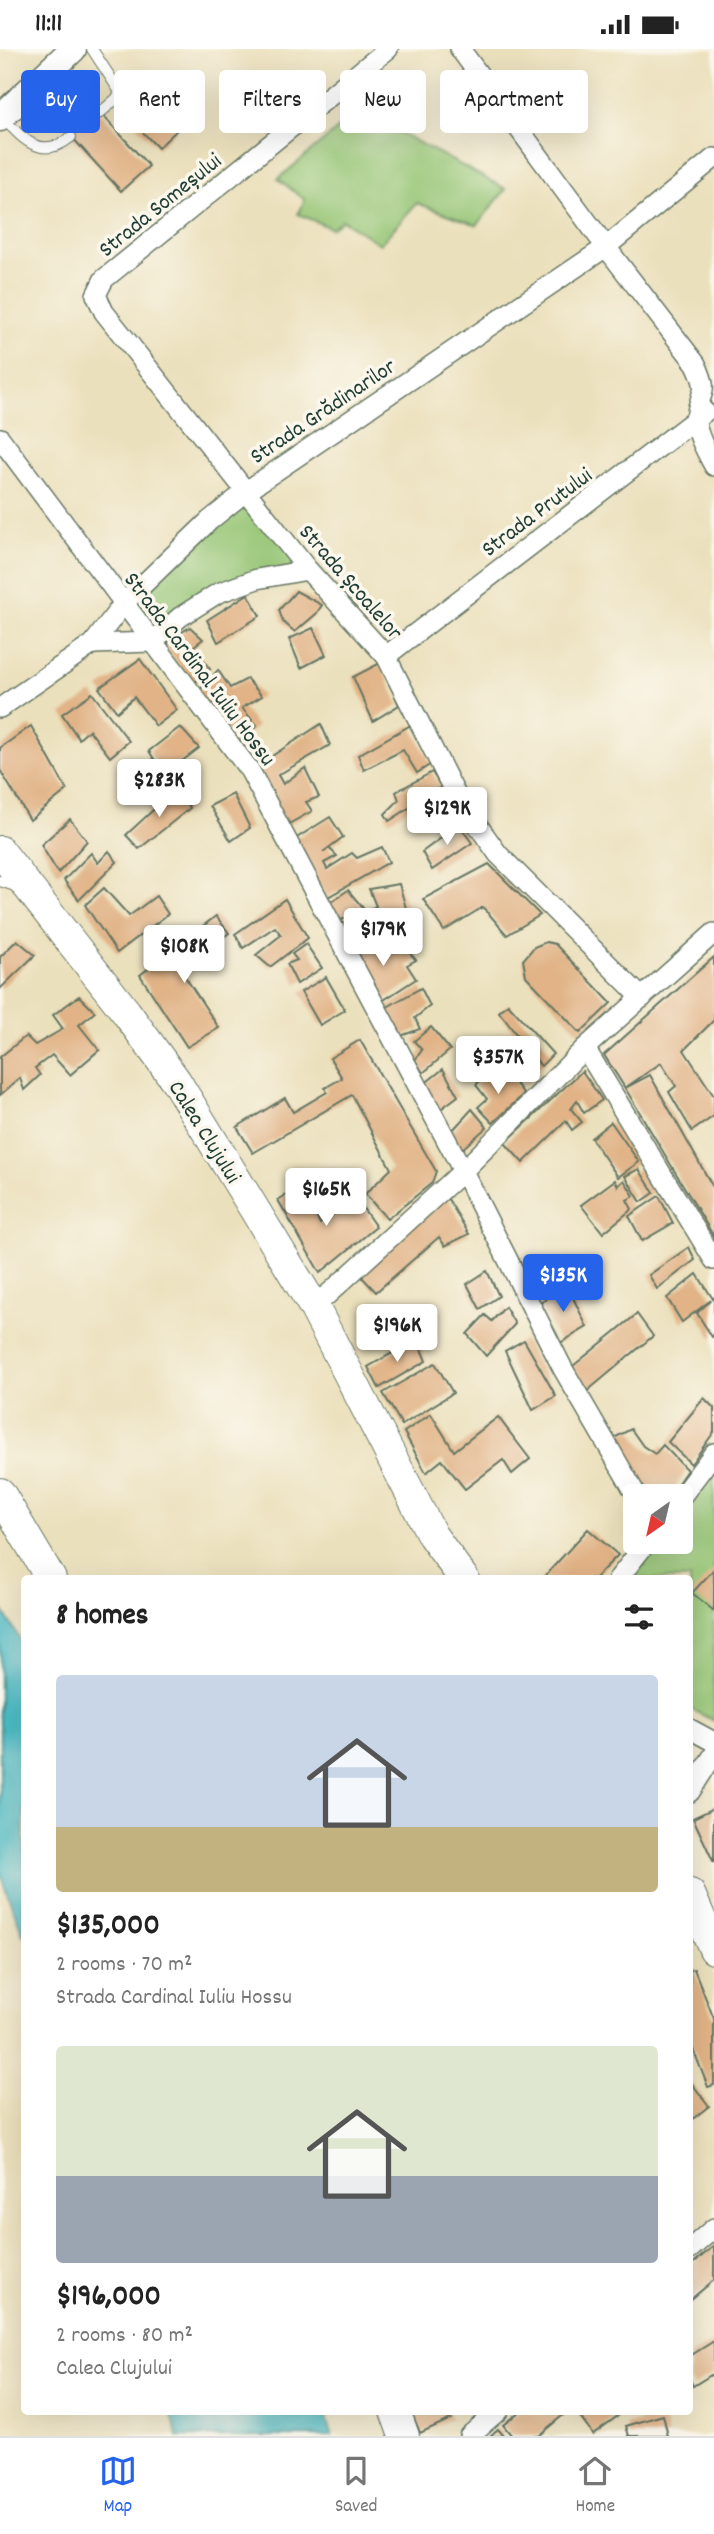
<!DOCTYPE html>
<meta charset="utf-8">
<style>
:root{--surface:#fff;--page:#f2f2f2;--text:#222;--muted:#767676;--line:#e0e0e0;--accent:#2563eb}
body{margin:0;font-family:Dekko,sans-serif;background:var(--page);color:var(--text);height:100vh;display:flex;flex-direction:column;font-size:26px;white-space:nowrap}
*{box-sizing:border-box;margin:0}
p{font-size:23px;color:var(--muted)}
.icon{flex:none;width:38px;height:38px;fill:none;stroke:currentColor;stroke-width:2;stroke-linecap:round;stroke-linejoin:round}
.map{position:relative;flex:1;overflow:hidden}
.side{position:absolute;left:21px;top:1526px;width:672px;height:840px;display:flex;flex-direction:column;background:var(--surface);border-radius:7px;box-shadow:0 7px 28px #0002}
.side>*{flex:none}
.guide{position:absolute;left:21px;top:21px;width:672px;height:63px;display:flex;gap:14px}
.needle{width:46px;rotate:214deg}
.tools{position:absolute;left:623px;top:1435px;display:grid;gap:14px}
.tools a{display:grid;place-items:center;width:70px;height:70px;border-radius:7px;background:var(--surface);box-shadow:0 7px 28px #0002;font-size:35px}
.price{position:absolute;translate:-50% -60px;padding:0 16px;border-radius:7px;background:#fff;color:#222;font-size:23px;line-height:46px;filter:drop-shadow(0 2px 4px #0008)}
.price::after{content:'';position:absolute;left:50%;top:42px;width:21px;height:16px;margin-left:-10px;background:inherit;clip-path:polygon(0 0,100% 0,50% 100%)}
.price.current{background:var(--accent);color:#fff}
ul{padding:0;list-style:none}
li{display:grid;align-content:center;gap:14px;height:371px;padding:0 35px}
li span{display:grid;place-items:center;height:217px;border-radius:7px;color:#555}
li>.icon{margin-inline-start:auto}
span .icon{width:126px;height:126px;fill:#fffc;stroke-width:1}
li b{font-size:30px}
h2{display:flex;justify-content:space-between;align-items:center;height:84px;padding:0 35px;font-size:30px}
.chip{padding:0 24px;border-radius:7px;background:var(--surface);box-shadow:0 7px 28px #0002;font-size:24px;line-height:63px}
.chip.current{background:var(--accent);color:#fff}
.status{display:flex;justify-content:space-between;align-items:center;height:49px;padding:0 35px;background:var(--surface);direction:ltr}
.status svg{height:19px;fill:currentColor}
.tabs{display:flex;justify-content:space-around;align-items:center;height:98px;border-top:2px solid var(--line);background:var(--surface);font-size:19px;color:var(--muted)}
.tabs a{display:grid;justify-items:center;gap:4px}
.tabs .current{color:var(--accent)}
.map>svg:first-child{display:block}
.green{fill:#95c575;stroke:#5a8154;stroke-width:2}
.water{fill:#4cbac3;stroke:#367c7c;stroke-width:2}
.building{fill:#e1b386}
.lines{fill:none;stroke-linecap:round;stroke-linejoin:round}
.service-casing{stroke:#667664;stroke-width:12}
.minor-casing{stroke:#667664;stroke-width:22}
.secondary-casing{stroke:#667664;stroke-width:29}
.primary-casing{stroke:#667664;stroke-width:32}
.service{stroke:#fff;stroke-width:10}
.minor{stroke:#fff;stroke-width:19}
.secondary{stroke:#fff;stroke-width:26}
.primary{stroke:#fff;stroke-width:30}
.labels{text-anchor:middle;stroke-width:7;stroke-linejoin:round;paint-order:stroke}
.street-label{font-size:23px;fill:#1f3d34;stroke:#fbf7ec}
</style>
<div class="status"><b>11:11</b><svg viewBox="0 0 49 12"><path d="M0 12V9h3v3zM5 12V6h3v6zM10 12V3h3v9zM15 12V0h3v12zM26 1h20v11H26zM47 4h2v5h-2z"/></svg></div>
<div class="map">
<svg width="714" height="2387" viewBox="0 0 714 2387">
<rect width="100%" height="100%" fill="#fbf7ec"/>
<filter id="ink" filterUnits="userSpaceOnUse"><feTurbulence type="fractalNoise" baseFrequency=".0143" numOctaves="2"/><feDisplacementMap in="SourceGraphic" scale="14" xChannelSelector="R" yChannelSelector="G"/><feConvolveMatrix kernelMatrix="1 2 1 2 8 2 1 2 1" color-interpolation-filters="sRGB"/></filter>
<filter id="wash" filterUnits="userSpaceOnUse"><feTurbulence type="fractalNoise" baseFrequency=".00686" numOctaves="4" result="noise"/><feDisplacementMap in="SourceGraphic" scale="28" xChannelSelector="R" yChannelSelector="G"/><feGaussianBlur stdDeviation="1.57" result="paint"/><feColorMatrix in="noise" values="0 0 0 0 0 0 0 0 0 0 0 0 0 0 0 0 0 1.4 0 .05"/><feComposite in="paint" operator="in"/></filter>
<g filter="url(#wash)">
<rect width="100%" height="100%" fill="#ebe0bc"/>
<g class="green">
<polygon points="359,62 506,140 477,176 417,154 380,195 342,171 331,179 298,165 305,151 278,130"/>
<polygon points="245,443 308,521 257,530 152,593 123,555"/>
<polygon points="714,1421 714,1672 690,1660 690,1530 631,1530 659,1493 681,1493 681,1464"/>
</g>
<g class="water">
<polygon points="0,1557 24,1597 24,1888 0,1825"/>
<polygon points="171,2363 324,2363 332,2387 178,2387"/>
</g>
<g id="blocks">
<g class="building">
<polygon points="89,51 149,117 121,142 61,76"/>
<polygon points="152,57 177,81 158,99 134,74"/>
<polygon points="296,542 322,556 316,565 295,583 283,573 279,561"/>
<polygon points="248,545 260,567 218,593 207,571"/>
<polygon points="190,578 203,590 193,598 210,620 193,635 169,603 168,592"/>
<polygon points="313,579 326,606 301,619 289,590"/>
<polygon points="140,610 177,661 156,677 134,648 117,663 99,639"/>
<polygon points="380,614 399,656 373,672 353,628"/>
<polygon points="218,621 230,639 247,630 262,647 242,659 257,677 237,693 197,644"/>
<polygon points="92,644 129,692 110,708 89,681 79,690 62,665"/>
<polygon points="321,675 330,696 278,726 283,735 305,719 319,748 306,753 312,762 287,776 255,718"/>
<polygon points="411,676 431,715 417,724 403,701 364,721 358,706"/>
<polygon points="31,677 67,741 30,771 0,721 0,699"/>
<polygon points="180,678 199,699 164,726 149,702"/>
<polygon points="432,723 441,738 389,772 385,765 399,751 396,743"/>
<polygon points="178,738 190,759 139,800 126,786"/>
<polygon points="233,745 250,779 231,792 210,757"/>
<polygon points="330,768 343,788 323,803 329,799 337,807 324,814 327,820 352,804 357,809 382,798 389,813 326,849 295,790"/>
<polygon points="70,770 87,792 58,824 41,796"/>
<polygon points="459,776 472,794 432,821 422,803"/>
<polygon points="109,802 117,813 79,851 64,831 91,804 98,814"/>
<polygon points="489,815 540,866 507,886 483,858 444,882 423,850"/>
<polygon points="399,835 410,873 349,893 339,877 376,857 369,840"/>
<polygon points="104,839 129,867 156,847 168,865 117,904 85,856"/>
<polygon points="348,841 363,859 336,874 328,855"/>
<polygon points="285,850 308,889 270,918 256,906 281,886 275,878 243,899 235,885"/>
<polygon points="216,867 229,884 180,920 219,979 187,998 140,926"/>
<polygon points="376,887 387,907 403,897 416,911 407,916 416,930 379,954 349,899"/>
<polygon points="17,891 35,906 0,940 0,908"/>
<polygon points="546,893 555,895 611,954 580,984 526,927 523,911 534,898"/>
<polygon points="306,895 322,919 297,935 287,915 297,911 292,905"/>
<polygon points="714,908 714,971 684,1001 714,1047 714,1067 692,1082 669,1043 676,1037 661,1014 625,1039 604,1006"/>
<polygon points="326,928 345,961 320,976 301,943"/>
<polygon points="421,939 430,957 415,969 420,980 398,988 382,961"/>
<polygon points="79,947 95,963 79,976 99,1001 70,1026 52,1006 35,1019 40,1026 24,1041 20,1029 0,1046 0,1008 26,987 35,996 63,980 53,966"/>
<polygon points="508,955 553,1005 541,1017 499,963"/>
<polygon points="431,978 450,1001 423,1024 415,1011 422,1001 414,992"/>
<polygon points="360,991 436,1122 432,1134 387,1170 365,1145 391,1120 352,1046 253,1104 237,1078 285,1049 293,1063 327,1043 325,1039 342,1029 330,1009"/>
<polygon points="443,1020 458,1047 438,1062 423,1036"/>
<polygon points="582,1022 602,1051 584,1064 577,1052 571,1060 582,1073 572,1081 566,1072 523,1114 505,1094"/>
<polygon points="487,1023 498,1035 509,1026 524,1045 493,1074 478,1058 487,1050 476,1036"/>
<polygon points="650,1026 714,1140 714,1188 625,1039"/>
<polygon points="472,1060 487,1078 461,1101 451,1083"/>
<polygon points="611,1073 639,1113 618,1128 591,1089"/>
<polygon points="639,1120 654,1144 641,1153 625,1127"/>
<polygon points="615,1131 618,1137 624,1131 634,1147 627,1151 632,1160 603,1184 581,1156"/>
<polygon points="301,1137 320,1175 355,1148 376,1178 320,1224 278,1151"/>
<polygon points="445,1145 469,1185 445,1197 439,1188 376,1243 360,1226"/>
<polygon points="659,1147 673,1174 642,1192 629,1167"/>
<polygon points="689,1198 695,1211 657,1240 649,1226"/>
<polygon points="543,1212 550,1221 560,1218 564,1227 535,1249 521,1227"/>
<polygon points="487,1222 499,1247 480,1260 467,1235"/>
<polygon points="697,1225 713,1250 714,1249 714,1286 712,1288 697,1264 711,1251 682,1273 667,1249"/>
<polygon points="567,1236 587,1278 560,1294 539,1255"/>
<polygon points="505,1258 515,1275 486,1307 467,1285 485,1266 492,1272"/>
<polygon points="637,1265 653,1287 585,1344 573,1317"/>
<polygon points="417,1290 426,1312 379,1339 368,1318"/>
<polygon points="524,1291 556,1347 533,1361 505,1302"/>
<polygon points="435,1314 453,1344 402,1376 383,1344"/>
<polygon points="704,1349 714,1359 714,1383 691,1415 668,1393"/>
<polygon points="431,1365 454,1402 498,1368 530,1410 512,1425 503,1411 465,1440 442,1411 426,1424 404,1383"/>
<polygon points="631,1380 643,1397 655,1405 663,1396 687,1421 669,1447 645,1447 614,1389"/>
<polygon points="588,1480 618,1506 594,1530 542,1530"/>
<polygon points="714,1520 714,1562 692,1544"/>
<polygon points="714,1759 714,1814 693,1769"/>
<polygon points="694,1920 714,1970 714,2036 708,2038 690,1992 690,1921"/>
<polygon points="690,2032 709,2057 690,2072"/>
<polygon points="714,2197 714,2231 690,2251 690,2217"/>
<polygon points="714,2292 714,2324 693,2337 690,2331 690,2307"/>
<polygon points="411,2362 448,2362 451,2370 420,2384"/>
<polygon points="520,2362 568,2362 538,2387 512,2387 503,2376"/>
<polygon points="576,2362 616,2362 619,2366 593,2385"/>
<polygon points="663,2366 668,2387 629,2387 626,2377"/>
<polygon points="498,2380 504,2387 490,2387"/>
</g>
</g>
</g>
<g filter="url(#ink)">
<use href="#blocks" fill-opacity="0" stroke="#667664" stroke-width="2"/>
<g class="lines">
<g class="service-casing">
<g id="service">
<polyline points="92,0 120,43 117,49 100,64"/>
<path d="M2,68C23,90 41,112 71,88"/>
<polyline points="0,832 18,838"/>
</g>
</g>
<g class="minor-casing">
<g id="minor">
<polyline points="388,0 104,230 96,246 104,263 308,521 386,607 455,744 498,805 642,949"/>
<path d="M460,0L606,198L696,315C711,347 699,340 696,369C695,383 707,404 714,417"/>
<polyline points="0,389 250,722 463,1122 563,1320 637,1447"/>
<polyline points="93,595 152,593 180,568 218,544 257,530 308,521"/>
<polyline points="386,607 705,363"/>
<polyline points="0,659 93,595 123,555 209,472 245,443 606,198 714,109"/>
<polyline points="585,999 714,1211"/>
<polyline points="314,1258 463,1122 585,999 714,884"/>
<polyline points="681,1448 714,1404"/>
<polyline points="618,1530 647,1493"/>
<polyline points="690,1680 714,1693"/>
<polyline points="690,1743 714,1705"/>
<polyline points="690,2200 714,2179"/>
<polyline points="469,2387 498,2362"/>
</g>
</g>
<g class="secondary-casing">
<polyline id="secondary" points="0,69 73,0"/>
</g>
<g class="primary-casing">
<g id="primary">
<polyline points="0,802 126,963 176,1032 314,1258 432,1486 464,1530"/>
<polyline points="0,1444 51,1530"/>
<polyline points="690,1845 714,1900"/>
<polyline points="395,2362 404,2387"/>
</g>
</g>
<use href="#service" class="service"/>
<use href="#minor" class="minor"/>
<use href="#secondary" class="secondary"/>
<use href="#primary" class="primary"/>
</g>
</g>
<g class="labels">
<g class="street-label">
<text transform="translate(159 155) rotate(-39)" y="8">Strada Someșului</text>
<text transform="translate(322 361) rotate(-34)" y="8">Strada Grădinarilor</text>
<text transform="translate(536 462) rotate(-37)" y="8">Strada Prutului</text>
<text transform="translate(352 532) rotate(49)" y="8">Strada Școalelor</text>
<text transform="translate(201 619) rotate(53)" y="8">Strada Cardinal Iuliu Hossu</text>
<text transform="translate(206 1082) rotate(58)" y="8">Calea Clujului</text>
</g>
</g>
</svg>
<div class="tools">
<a><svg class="needle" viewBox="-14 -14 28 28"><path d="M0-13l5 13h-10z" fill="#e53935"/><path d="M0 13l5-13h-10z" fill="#767676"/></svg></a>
</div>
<b class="price" style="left:159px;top:770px">$283K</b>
<b class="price" style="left:447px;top:798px">$129K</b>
<b class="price" style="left:383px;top:919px">$179K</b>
<b class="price" style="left:184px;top:936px">$108K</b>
<b class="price" style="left:498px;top:1047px">$357K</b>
<b class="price" style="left:326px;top:1179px">$165K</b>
<b class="price current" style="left:563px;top:1265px">$135K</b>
<b class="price" style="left:397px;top:1315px">$196K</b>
<div class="guide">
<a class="chip current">Buy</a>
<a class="chip">Rent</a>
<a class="chip">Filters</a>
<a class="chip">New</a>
<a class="chip">Apartment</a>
</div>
<section class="side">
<h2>8 homes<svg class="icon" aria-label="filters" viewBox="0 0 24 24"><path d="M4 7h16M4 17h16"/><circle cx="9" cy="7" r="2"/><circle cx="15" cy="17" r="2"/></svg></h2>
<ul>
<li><span style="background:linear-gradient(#c9d6e8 70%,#c2b280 0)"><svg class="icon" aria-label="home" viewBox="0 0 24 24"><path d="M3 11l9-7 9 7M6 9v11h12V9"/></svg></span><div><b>$135,000</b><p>2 rooms · 70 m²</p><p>Strada Cardinal Iuliu Hossu</p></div></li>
<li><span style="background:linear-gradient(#dfe7d0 60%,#9aa5b1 0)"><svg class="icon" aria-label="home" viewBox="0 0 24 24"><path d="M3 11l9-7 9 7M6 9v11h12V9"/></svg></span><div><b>$196,000</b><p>2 rooms · 80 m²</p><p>Calea Clujului</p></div></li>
</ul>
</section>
</div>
<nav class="tabs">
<a class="current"><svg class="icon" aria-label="map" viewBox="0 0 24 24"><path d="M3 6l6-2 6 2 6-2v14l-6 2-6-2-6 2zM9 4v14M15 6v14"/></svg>Map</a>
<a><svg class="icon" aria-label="saved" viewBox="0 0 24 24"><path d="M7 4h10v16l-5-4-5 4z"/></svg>Saved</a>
<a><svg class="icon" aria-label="home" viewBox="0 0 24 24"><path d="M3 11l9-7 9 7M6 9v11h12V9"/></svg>Home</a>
</nav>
